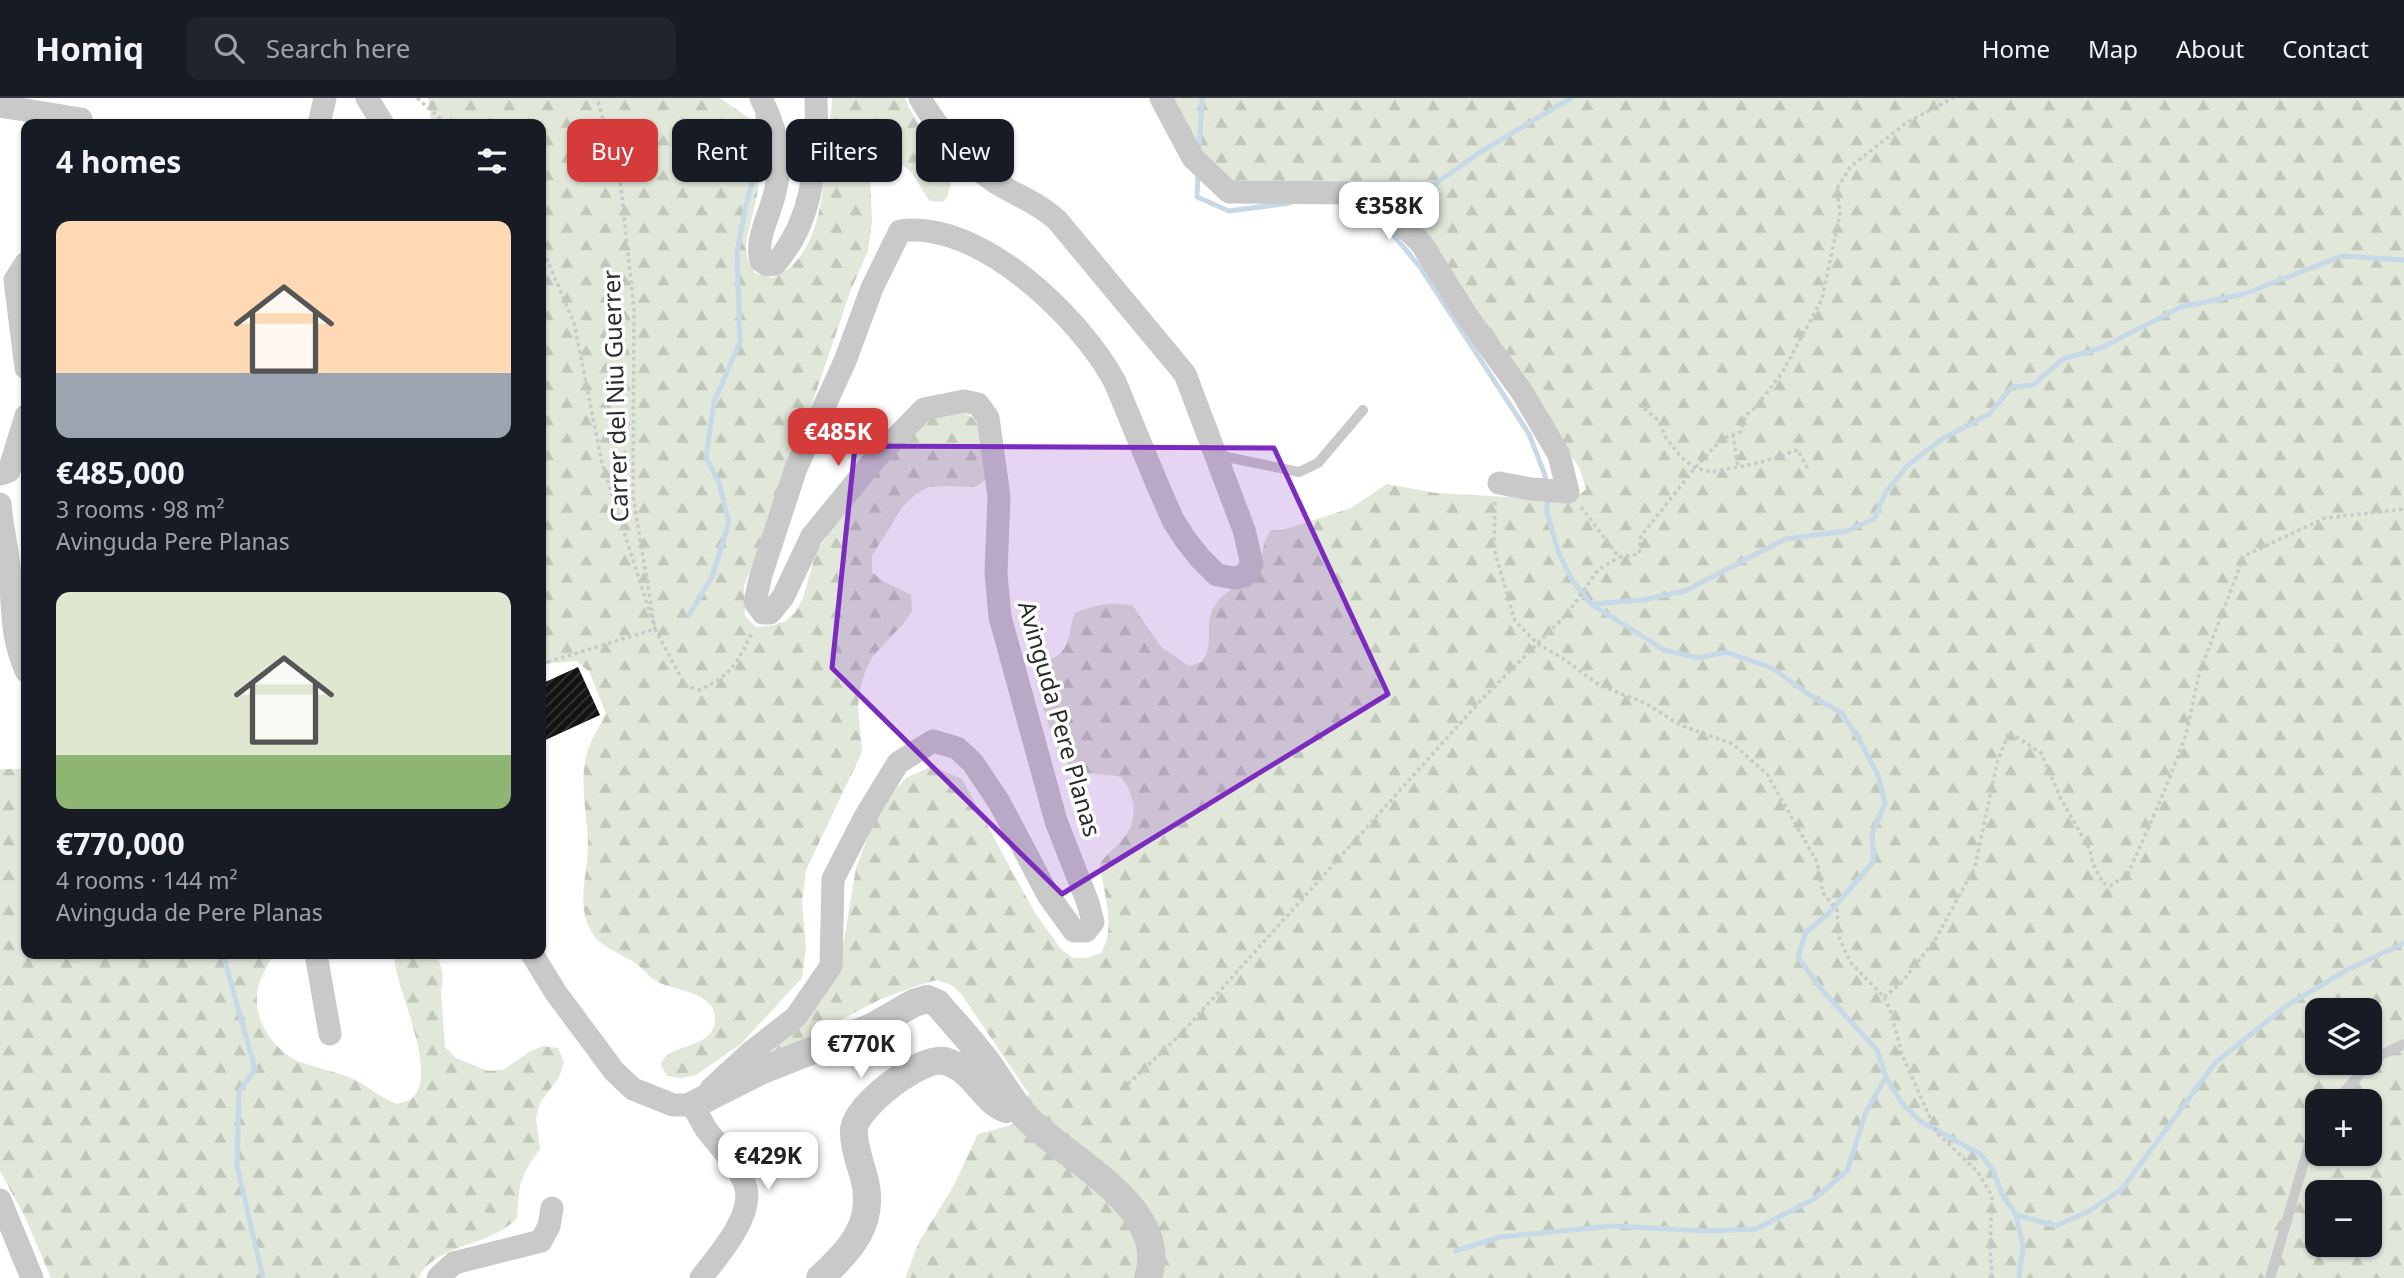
<!DOCTYPE html>
<meta charset="utf-8">
<style>
:root{--surface:#171b24;--page:#20242c;--text:#f1f3f6;--muted:#9ea1a6;--line:#363941;--accent:#d53b3b}
body{margin:0;font-family:"Noto Sans",sans-serif;background:var(--page);color:var(--text);height:100vh;display:flex;flex-direction:column;font-size:26px;white-space:nowrap}
*{box-sizing:border-box;margin:0}
p{font-size:23px;color:var(--muted)}
.icon{flex:none;width:38px;height:38px;fill:none;stroke:currentColor;stroke-width:2;stroke-linecap:round;stroke-linejoin:round}
.map{position:relative;flex:1;overflow:hidden}
.details{position:absolute;left:21px;top:21px;width:525px;height:840px;display:flex;flex-direction:column;background:var(--surface);border-radius:14px;box-shadow:0 2px 5px #0004}
.details>*{flex:none}
.guide{position:absolute;left:567px;top:21px;width:665px;height:63px;display:flex;gap:14px}
.tools{position:absolute;left:2305px;top:900px;display:grid;gap:14px}
.tools a{display:grid;place-items:center;width:77px;height:77px;border-radius:14px;background:var(--surface);box-shadow:0 2px 5px #0004;font-size:35px}
.price{position:absolute;translate:-50% -60px;padding:0 16px;border-radius:14px;background:#fff;color:#222;font-size:23px;line-height:46px;filter:drop-shadow(0 2px 4px #0008)}
.price::after{content:'';position:absolute;left:50%;top:42px;width:21px;height:16px;margin-left:-10px;background:inherit;clip-path:polygon(0 0,100% 0,50% 100%)}
.price.active{background:var(--accent);color:#fff}
ul{padding:0;list-style:none}
li{display:grid;align-content:center;gap:14px;height:371px;padding:0 35px}
li span{display:grid;place-items:center;height:217px;border-radius:14px;color:#555}
li>.icon{margin-inline-start:auto}
span .icon{width:126px;height:126px;fill:#fffc;stroke-width:1}
li b{font-size:30px}
h2{display:flex;justify-content:space-between;align-items:center;height:84px;padding:0 35px;font-size:30px}
.chip{padding:0 24px;border-radius:14px;background:var(--surface);box-shadow:0 2px 5px #0004;font-size:24px;line-height:63px}
.chip.active{background:var(--accent);color:#fff}
header{display:flex;align-items:center;gap:42px;box-sizing:border-box;height:98px;padding:0 35px;background:var(--surface);border-bottom:2px solid var(--line)}
header strong{font-size:33px}
nav{display:flex;gap:38px;margin-inline-start:auto;font-size:24px}
.search{width:490px;height:63px;background:var(--page);display:flex;align-items:center;gap:18px;box-sizing:border-box;padding:0 24px;border-radius:14px;color:var(--muted);font-size:26px}
.map>svg:first-child{display:block}
.forest{fill:url(#forest-firs);fill-rule:evenodd}
.lines{fill:none;stroke-linecap:round;stroke-linejoin:round}
.stream{stroke:#c7d8e7;stroke-width:5}
.building{fill:url(#building-hatch)}
.path{stroke:#c9c9c9;stroke-width:3.5;stroke-dasharray:3.5 3.5;stroke-linecap:butt}
.service{stroke:#c9c9c9;stroke-width:10}
.minor{stroke:#c9c9c9;stroke-width:23}
.tertiary{stroke:#c9c9c9;stroke-width:28}
.marked{fill:#7b2cbf;fill-opacity:0.2;stroke:#7b2cbf;stroke-width:5;stroke-linejoin:round}
.labels{text-anchor:middle;stroke-width:7;stroke-linejoin:round;paint-order:stroke}
.street-label{font-size:24px;fill:#2c2c2c;stroke:#fff}
</style>
<header>
<strong>Homiq</strong>
<div class="search"><svg class="icon" aria-label="search" viewBox="0 0 24 24"><circle cx="10" cy="10" r="6"/><path d="M15 15l6 6"/></svg>Search here</div>
<nav><a>Home</a><a>Map</a><a>About</a><a>Contact</a></nav>
</header>
<div class="map">
<svg width="2404" height="1180" viewBox="0 0 2404 1180">
<defs>
<pattern id="forest-firs" width="22" height="20" patternUnits="userSpaceOnUse" patternTransform="scale(1.75)"><rect width="22" height="20" fill="#e1e8da"/><path d="M5 1l3.5 6h-7zM16 11l3.5 6h-7z" fill="#c1c7bb"/></pattern>
<pattern id="building-hatch" width="6" height="6" patternUnits="userSpaceOnUse" patternTransform="scale(1.75)"><rect width="6" height="6" fill="#131313"/><path d="M-1 1l2-2M0 6l6-6M5 7l2-2" fill="none" stroke="#363636"/></pattern>
</defs>
<rect width="100%" height="100%" fill="#fff"/>
<g class="forest">
<path d="M428,0H720L752,22L758,36L761,67L757,98L746,144L747,160L755,175L771,180C824,161 823,85 828,38C829,25 832,13 832,0H905C908,7 911,14 915,20C933,48 965,68 944,104L930,103C913,81 911,58 877,65L870,78L872,124L868,153L850,194L797,350L744,488L745,518L756,529L770,528L786,523L796,513L803,500L815,457L847,406L931,318L963,314L975,321L984,334L988,380L975,389L944,388L929,389L916,396L903,408L872,458V474C884,486 897,489 911,497L912,512L904,525L873,558L865,574L860,591L858,608L862,654L806,772L802,805L806,850L802,880L741,946L696,977L681,980L667,978L660,966C663,962 666,957 670,955C685,947 714,945 715,923C717,893 674,893 658,884C650,880 645,873 638,867C622,855 601,851 591,833C575,804 589,774 588,744C587,717 579,681 587,654C591,641 600,628 606,616L590,575L577,563L541,566V26H431Z"/>
<path d="M1168,0H2404V1180H905L919,1144L954,1087L978,1036L1012,1027L1029,996L962,897L952,887L937,882L922,886L881,901L800,943L772,954L782,942L806,925L823,900L841,859L856,770L872,728L896,691L906,680L932,668L962,681L1035,815L1061,851L1073,860H1087L1101,855C1117,827 1103,797 1100,766C1106,756 1115,751 1123,741C1139,722 1136,698 1121,679C1107,676 1085,677 1073,670C1055,658 1037,593 1034,571C1047,563 1064,558 1068,542C1071,532 1071,524 1075,515C1095,507 1113,503 1133,508L1161,549L1189,568L1202,564C1210,551 1209,542 1209,527C1210,498 1238,488 1259,474L1264,446L1270,432H1283L1351,410L1387,386L1436,395L1563,402L1586,392L1580,371L1501,252L1391,104L1363,84L1232,85L1200,58ZM2317,912H2370V964H2317ZM2317,1003H2370V1055H2317ZM2317,1094H2370V1146H2317Z"/>
<path d="M0,671H26V856H273C268,867 261,878 258,890C251,920 274,953 300,964C316,970 334,973 351,980C367,987 379,999 397,1006C402,1004 409,1003 412,1000C440,976 395,890 394,858L399,856H429L438,860L443,876L441,895L445,949L456,960L488,973L503,972L529,954L543,948L558,950L564,964L559,979L540,1005L536,1020L540,1051C518,1082 520,1083 517,1120C490,1149 436,1145 418,1180H51L25,1119L0,1073Z"/>
</g>
<g class="lines">
<g class="stream">
<polyline points="1199,53 1202,0"/>
<polyline points="1198,73 1197,99 1229,113 1290,105"/>
<polyline points="1398,112 1479,55 1571,0"/>
<polyline points="1364,113 1382,123 1420,169 1529,336 1545,377 1546,387"/>
<polyline points="1547,396 1547,414 1558,453 1572,482 1591,506 1664,552 1698,560 1726,554 1772,570 1814,600 1841,614 1857,638 1878,677 1885,706 1872,736 1874,763 1828,816 1806,834 1798,859 1822,892 1877,952 1886,979 1901,1004 1920,1023 1980,1056 1993,1072 2002,1096 2016,1117 2023,1149 2019,1180"/>
<polyline points="1592,506 1642,502 1685,493 1785,441 1847,433 1874,421 1886,394 1908,367 1942,341 1989,316 2012,289 2033,287 2063,261 2101,250 2181,209 2244,196 2342,158 2404,162"/>
<polyline points="689,517 712,479 729,424 719,385 706,359 714,304 740,244 737,154 746,107 755,74 758,17"/>
<polyline points="223,856 255,971 239,994 237,1068 263,1180"/>
<polyline points="2016,1117 2056,1128 2089,1113 2122,1091 2215,965 2286,908 2347,872 2404,845"/>
<polyline points="1456,1153 1500,1139 1612,1128 1707,1133 1756,1131 1814,1101 1847,1073 1866,1014 1886,979"/>
</g>
</g>
<polygon class="building" points="578,569 600,617 541,644 541,586"/>
<g class="lines">
<g class="path">
<polyline points="417,0 447,26"/>
<polyline points="541,147 574,225 602,365 655,531 633,398 634,211 620,81 597,0"/>
<polyline points="1639,306 1658,322 1666,340 1681,359 1695,370 1712,374 1758,365 1798,352 1808,371"/>
<polyline points="1733,336 1738,368"/>
<polyline points="1495,404 1494,451 1515,523 1538,546 1564,561 1599,587 1647,606 1680,627 1733,646 1767,676 1817,764 1823,795 1837,812 1839,839 1850,864 1884,899 1891,914 1902,957 1937,1035 1977,1073 1992,1098 1990,1149 1992,1180"/>
<polyline points="1581,409 1619,459 1639,456 1641,438 1695,370 1722,341 1740,334 1746,317 1756,309 1782,275 1822,201 1840,116 1837,91 1850,69 1906,25 1953,0"/>
<path d="M541,566L655,531L685,587L699,592C732,577 737,565 753,533"/>
<polyline points="1884,899 1901,885 1935,842 1975,769 1997,665 2009,634 2041,655 2061,701 2090,752 2093,766 2103,785 2110,788 2128,776 2164,694 2186,637 2199,576 2244,458 2325,420 2404,411"/>
<polyline points="1128,986 1181,936 1482,601 1567,516 1598,472 1619,459"/>
</g>
<g class="service">
<polyline points="1217,357 1299,374 1318,365 1363,312"/>
<polyline points="2336,1003 2373,961 2404,946"/>
<polyline points="2270,1180 2309,1047 2317,1033"/>
</g>
<g class="minor">
<polyline points="367,0 383,26"/>
<path d="M761,0C779,37 785,65 772,105C766,124 756,143 761,163L767,167L775,166C815,121 818,57 816,0"/>
<polyline points="1161,0 1193,60 1229,94 1350,95 1385,110 1421,145 1467,218 1522,294 1559,357 1568,394 1531,391 1499,385"/>
<polyline points="0,8 81,21"/>
<polyline points="319,26 325,0"/>
<polyline points="26,165 15,182 26,270"/>
<polyline points="0,376 9,373 26,318"/>
<path d="M0,406C2,430 8,453 10,477C14,516 10,534 26,573"/>
<polyline points="316,856 330,936"/>
<polyline points="532,856 556,895 614,973 633,991 673,1007 693,1007"/>
<path d="M711,991L750,955L796,919L831,868L833,781L865,719L898,665L933,643L957,650L973,665L999,704L1048,797L1074,833H1086L1093,824L1088,805L1056,723L1000,519L996,476L999,398L988,320L978,306L964,303L924,311L875,361L812,438L783,499L770,515H763L755,504L761,477L796,370L845,263L872,190L900,133C979,121 1080,219 1115,284L1158,388L1173,422L1185,441L1200,460L1217,477L1234,480L1244,478L1252,466L1244,432L1185,276L1057,122C1036,103 1014,97 992,82C966,65 935,27 920,0"/>
<path d="M693,1007C697,1015 701,1023 706,1031C719,1049 740,1068 746,1090C753,1119 717,1159 701,1180"/>
<polyline points="0,1102 32,1180"/>
<polyline points="438,1180 454,1165 541,1143 549,1128 552,1110"/>
</g>
<g class="tertiary">
<path d="M693,1007L760,973L872,929L914,905L927,901L937,905C955,926 973,945 989,967C1001,984 1012,1004 1026,1019C1065,1061 1172,1109 1148,1180"/>
<path d="M820,1180C852,1151 876,1124 864,1079C860,1065 853,1046 854,1031C856,1008 921,958 944,963C974,970 981,1001 1006,1011"/>
</g>
</g>
<path class="marked" d="M855,348L1274,350L1388,596L1062,796L832,570Z"/>
<g class="labels">
<g class="street-label">
<text transform="translate(616 298) rotate(-92)" y="8">Carrer del Niu Guerrer</text>
<text transform="translate(1059 621) rotate(74)" y="8">Avinguda Pere Planas</text>
</g>
</g>
</svg>
<div class="tools">
<a><svg class="icon" aria-label="layers" viewBox="0 0 24 24"><path d="M12 4l9 5-9 5-9-5zM3 14l9 5 9-5"/></svg></a>
<a>+</a>
<a>−</a>
</div>
<b class="price" style="left:1389px;top:144px">€358K</b>
<b class="price active" style="left:838px;top:370px">€485K</b>
<b class="price" style="left:861px;top:982px">€770K</b>
<b class="price" style="left:768px;top:1094px">€429K</b>
<div class="guide">
<a class="chip active">Buy</a>
<a class="chip">Rent</a>
<a class="chip">Filters</a>
<a class="chip">New</a>
</div>
<section class="details">
<h2>4 homes<svg class="icon" aria-label="filters" viewBox="0 0 24 24"><path d="M4 7h16M4 17h16"/><circle cx="9" cy="7" r="2"/><circle cx="15" cy="17" r="2"/></svg></h2>
<ul>
<li><span style="background:linear-gradient(#ffd9b3 70%,#9aa5b1 0)"><svg class="icon" aria-label="home" viewBox="0 0 24 24"><path d="M3 11l9-7 9 7M6 9v11h12V9"/></svg></span><div><b>€485,000</b><p>3 rooms · 98 m²</p><p>Avinguda Pere Planas</p></div></li>
<li><span style="background:linear-gradient(#dfe7d0 75%,#8fb573 0)"><svg class="icon" aria-label="home" viewBox="0 0 24 24"><path d="M3 11l9-7 9 7M6 9v11h12V9"/></svg></span><div><b>€770,000</b><p>4 rooms · 144 m²</p><p>Avinguda de Pere Planas</p></div></li>
</ul>
</section>
</div>
